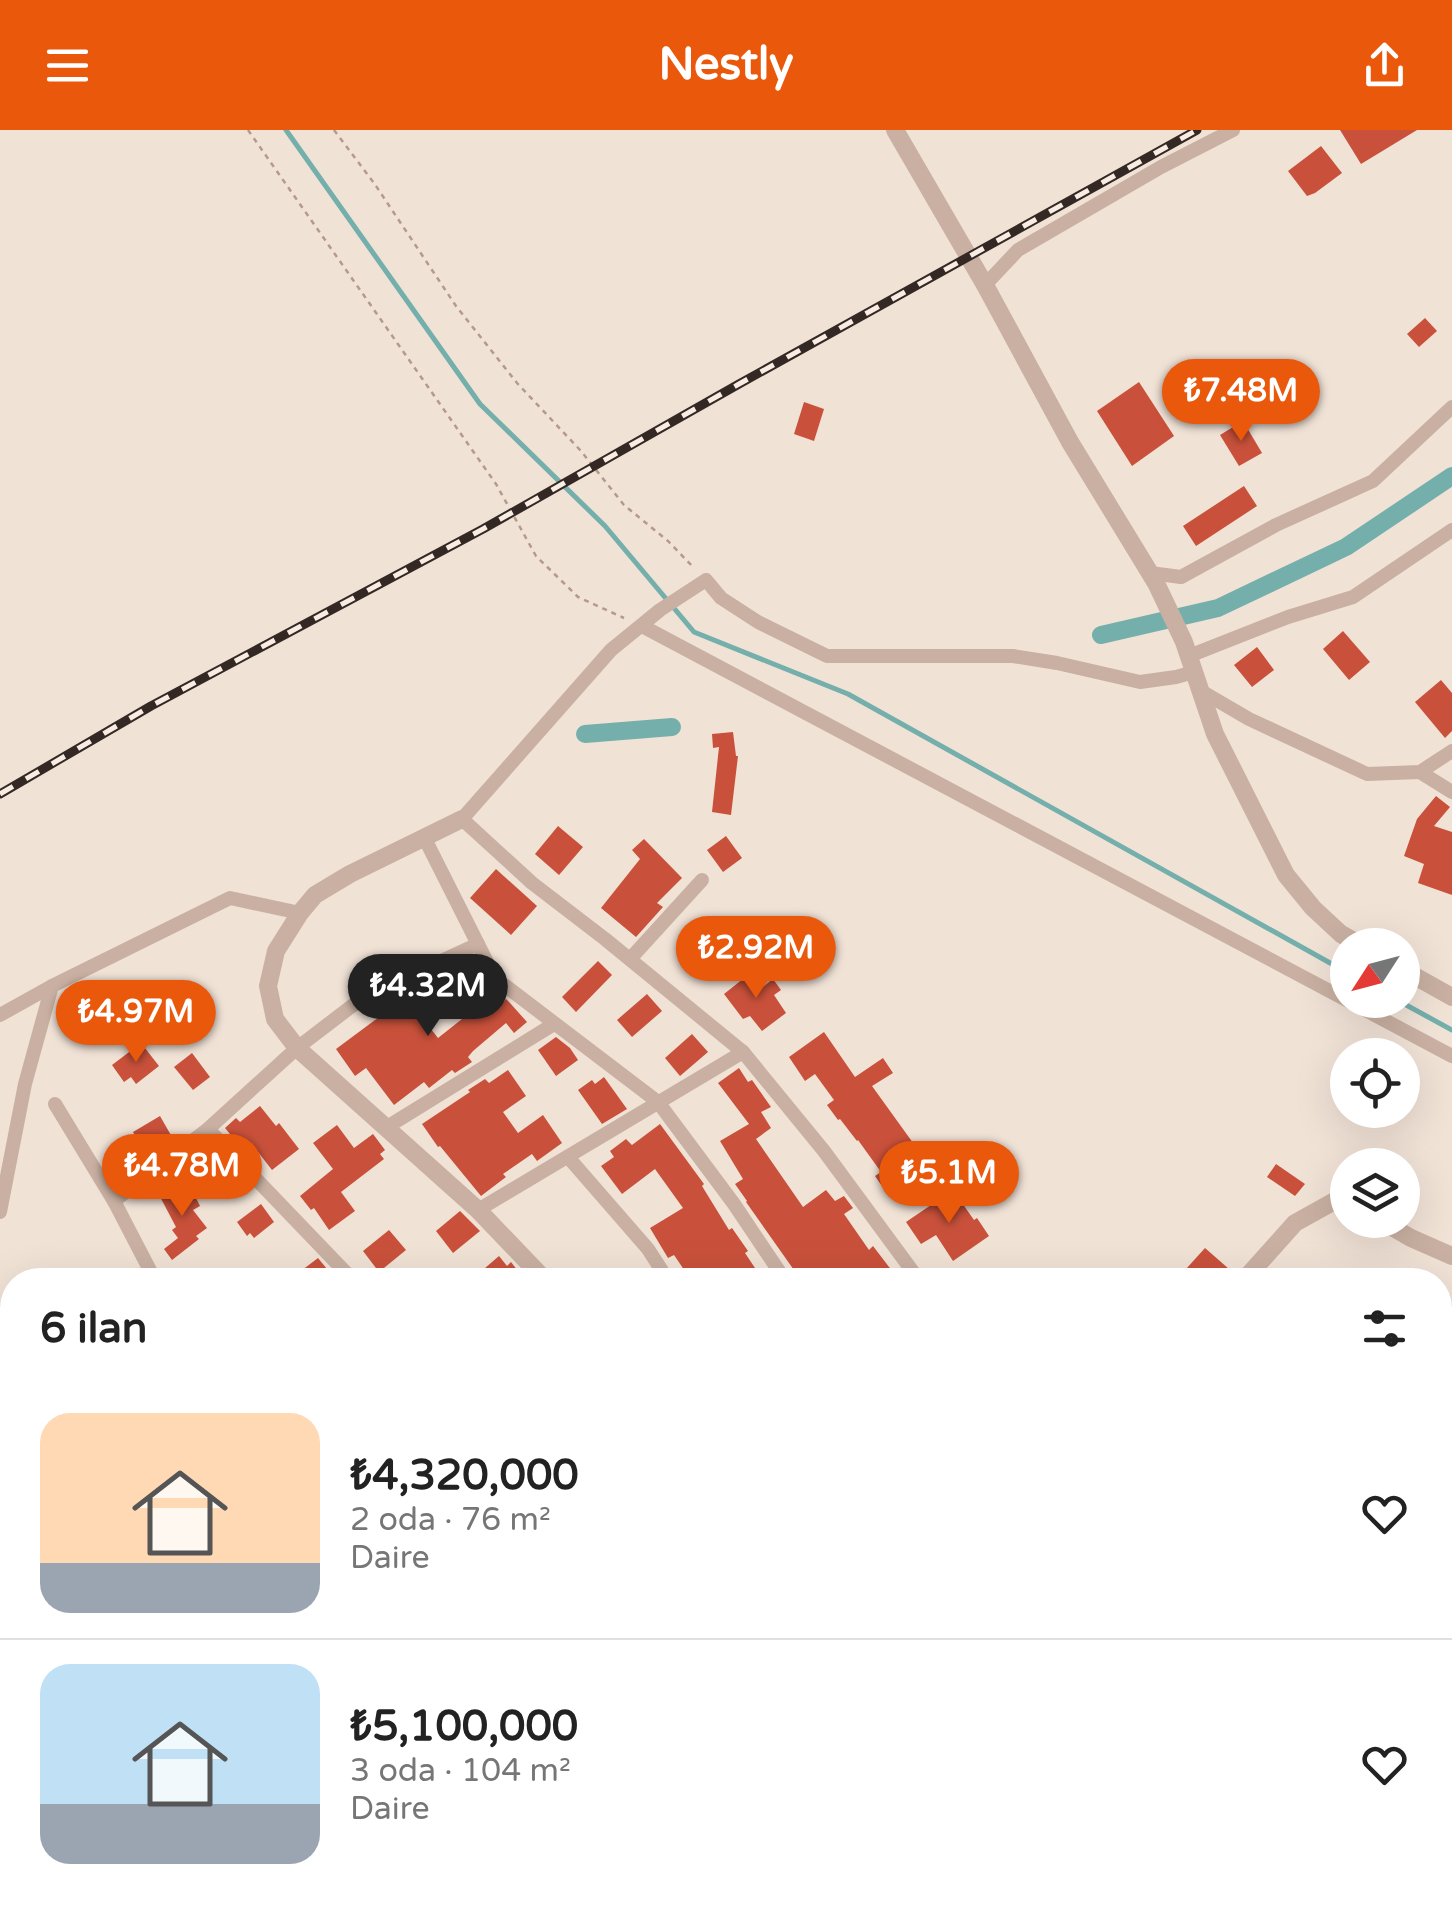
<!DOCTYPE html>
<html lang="tr">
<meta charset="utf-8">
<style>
:root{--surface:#fff;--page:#f2f2f2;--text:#222;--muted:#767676;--line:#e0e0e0;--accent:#ea580c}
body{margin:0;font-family:"Varela Round",sans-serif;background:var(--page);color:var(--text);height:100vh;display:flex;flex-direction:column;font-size:38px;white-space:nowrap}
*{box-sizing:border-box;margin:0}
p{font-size:32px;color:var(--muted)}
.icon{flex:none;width:55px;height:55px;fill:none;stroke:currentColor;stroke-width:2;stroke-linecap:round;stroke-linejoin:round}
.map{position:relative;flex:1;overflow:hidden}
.side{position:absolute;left:0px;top:1138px;width:1452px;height:642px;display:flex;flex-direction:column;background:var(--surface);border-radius:40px 40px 0 0;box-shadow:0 10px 40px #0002}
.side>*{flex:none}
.needle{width:65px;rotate:234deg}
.fabs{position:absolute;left:1330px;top:798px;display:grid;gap:20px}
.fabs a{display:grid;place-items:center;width:90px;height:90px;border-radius:50%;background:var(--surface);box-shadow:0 10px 40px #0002;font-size:50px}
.price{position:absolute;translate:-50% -85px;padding:0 22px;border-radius:35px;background:var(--accent);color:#fff;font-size:32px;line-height:65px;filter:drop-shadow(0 2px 5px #0008)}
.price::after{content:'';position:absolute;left:50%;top:60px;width:30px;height:22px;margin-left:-15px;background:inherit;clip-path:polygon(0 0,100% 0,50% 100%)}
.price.on{background:#222;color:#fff}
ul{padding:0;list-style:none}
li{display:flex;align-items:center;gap:30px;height:250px;padding:0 40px}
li+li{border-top:2px solid var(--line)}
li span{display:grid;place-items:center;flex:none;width:280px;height:200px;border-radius:30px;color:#555}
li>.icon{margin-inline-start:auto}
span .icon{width:120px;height:120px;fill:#fffc;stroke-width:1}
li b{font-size:42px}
h2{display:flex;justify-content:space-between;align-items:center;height:120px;padding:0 40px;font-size:42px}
header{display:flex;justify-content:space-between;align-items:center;height:130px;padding:0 40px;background:var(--accent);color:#fff;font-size:45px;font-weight:700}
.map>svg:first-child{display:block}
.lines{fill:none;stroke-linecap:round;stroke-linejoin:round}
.stream{stroke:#74afac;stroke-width:5}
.canal{stroke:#74afac;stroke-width:18}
.building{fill:#c9513b}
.path{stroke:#b59a8c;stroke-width:2.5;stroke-dasharray:5 5;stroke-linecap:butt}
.minor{stroke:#c9b0a2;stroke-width:14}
.tertiary{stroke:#c9b0a2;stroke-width:18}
.rail-casing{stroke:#332824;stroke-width:9}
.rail{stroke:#f9ece2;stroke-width:5;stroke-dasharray:15;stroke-linecap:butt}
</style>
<header><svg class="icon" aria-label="menu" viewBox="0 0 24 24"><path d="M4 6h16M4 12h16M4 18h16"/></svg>Nestly<svg class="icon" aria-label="share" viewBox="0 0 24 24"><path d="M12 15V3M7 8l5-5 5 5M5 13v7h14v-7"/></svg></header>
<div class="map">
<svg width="1452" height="1779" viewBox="0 0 1452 1779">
<rect width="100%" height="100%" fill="#f1e2d6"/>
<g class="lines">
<g class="stream">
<polyline points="286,0 480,274 605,396 694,502 848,564 1348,843"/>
<polyline points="1397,870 1452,900"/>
</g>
<g class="canal">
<polyline points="1101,505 1218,478 1346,417 1452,346"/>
<polyline points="585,604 672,597"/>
</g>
</g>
<g class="building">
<polygon points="1340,0 1417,0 1361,34"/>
<polygon points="1321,16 1342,43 1315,63 1307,66 1288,41"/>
<polygon points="1425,188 1437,201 1419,217 1407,204"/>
<polygon points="1139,252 1174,306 1132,336 1097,281"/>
<polygon points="804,272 824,279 814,311 794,304"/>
<polygon points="1243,291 1262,323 1239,336 1220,305"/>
<polygon points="1244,356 1257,376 1196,416 1183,396"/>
<polygon points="1343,501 1370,532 1349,550 1323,519"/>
<polygon points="1257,517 1274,540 1252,557 1234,535"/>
<polygon points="1441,550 1452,563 1452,601 1445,608 1415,572"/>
<polygon points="733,602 736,626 738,626 731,685 712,682 719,617 713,618 712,604"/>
<polygon points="1436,666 1450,677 1434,696 1452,702 1452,765 1418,753 1424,734 1404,726 1417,689"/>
<polygon points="558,696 583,717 559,745 535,724"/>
<polygon points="726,706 742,728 723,742 707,720"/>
<polygon points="644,709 682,748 657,773 663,777 636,807 601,778 640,729 632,720"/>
<polygon points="496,739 537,776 511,805 470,768"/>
<polygon points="474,831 488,856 503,872 506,869 510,873 527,892 514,903 506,893 473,921 468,927 472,932 455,943 452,940 429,958 424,952 394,975 366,938 355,946 336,919 406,867 438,908 462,889 470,881 448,849"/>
<polygon points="598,831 612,845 576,882 562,867"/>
<polygon points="753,841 764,856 773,849 781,860 774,865 786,883 762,901 750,886 743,889 724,864"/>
<polygon points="647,864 662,881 632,907 617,890"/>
<polygon points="824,902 855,947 883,928 893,943 872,956 921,1024 924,1022 933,1035 889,1066 875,1046 881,1042 858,1010 857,1011 840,989 838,990 827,975 834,970 815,944 805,951 789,927"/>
<polygon points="692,904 708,922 680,946 665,928"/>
<polygon points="556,907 570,918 578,930 556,946 538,920"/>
<polygon points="141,913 159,936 136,954 131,947 124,952 112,935"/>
<polygon points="192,923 210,947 193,960 174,937"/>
<polygon points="739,938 748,952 752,950 771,977 761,982 771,998 756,1009 803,1077 826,1060 835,1071 844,1066 853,1078 844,1084 869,1120 873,1116 899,1150 801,1150 746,1072 747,1071 735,1054 743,1049 720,1011 749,994 718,953"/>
<polygon points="508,940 526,966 503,982 518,1003 543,985 562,1013 537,1031 532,1024 503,1044 506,1047 481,1066 440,1016 438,1017 422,994 470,962 468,960 485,949 489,953"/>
<polygon points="604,947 627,979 602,994 578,960 592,950 595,954"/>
<polygon points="260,976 276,996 279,993 299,1019 272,1040 258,1022 250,1028 225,998 236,988 240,992"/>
<polygon points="160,986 172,1007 145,1023 133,1002"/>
<polygon points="660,994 704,1054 702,1056 729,1100 732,1098 748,1121 745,1123 763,1150 691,1150 674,1125 668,1128 650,1098 683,1078 655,1039 622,1064 601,1036 614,1027 610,1021 626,1009 632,1015"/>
<polygon points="337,995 354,1018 373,1004 385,1020 380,1024 384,1029 341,1062 355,1081 329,1100 314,1078 311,1080 300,1066 333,1039 313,1013"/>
<polygon points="1276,1034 1305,1054 1295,1066 1267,1047"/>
<polygon points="171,1054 175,1062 180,1060 181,1063 191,1058 200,1076 193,1080 207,1098 196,1106 199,1109 172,1130 164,1119 178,1108 172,1100 176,1097 157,1061"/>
<polygon points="953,1060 974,1090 977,1088 989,1106 953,1131 936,1105 921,1114 906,1092"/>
<polygon points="261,1074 274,1092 254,1108 250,1103 247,1106 237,1092"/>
<polygon points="460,1081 480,1101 453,1123 436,1101"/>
<polygon points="389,1100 406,1120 379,1142 363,1121"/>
<polygon points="1205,1118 1229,1139 1220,1150 1199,1150 1186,1139"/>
<polygon points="499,1126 507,1136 511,1132 525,1150 475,1150 487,1141 485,1138"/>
<polygon points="318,1128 336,1150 289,1150"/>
</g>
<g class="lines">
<g class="path">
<polyline points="248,0 496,354 536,426 578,467 624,488"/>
<polyline points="334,0 374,53 456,176 517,253 581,321 624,375 668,411 694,438"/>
</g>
<g class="minor">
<polyline points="985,155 1018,120 1161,37 1233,0"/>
<polyline points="1150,443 1181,447 1276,395 1373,351 1452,277"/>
<polyline points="642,496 1452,926"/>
<polyline points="1189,526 1288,487 1353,467 1452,400"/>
<polyline points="1201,561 1249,589 1367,644 1420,642 1452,621"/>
<polyline points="1420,642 1452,662"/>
<polyline points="424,707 495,848 658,972 734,1074 785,1150"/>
<polyline points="630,829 702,750"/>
<polyline points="0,885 52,856"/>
<polyline points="743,922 605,809 532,753 462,689 611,520 660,480 706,450 721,468 758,492 827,526 1013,526 1057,533 1140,552 1176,547 1194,542"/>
<polyline points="55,974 114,1071 155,1150"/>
<polyline points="387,997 554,894"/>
<polyline points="208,999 353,1150"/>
<polyline points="568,1027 648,1119 668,1150"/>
<polyline points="114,1071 208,999 297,918 365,866 478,814"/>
<polyline points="478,1080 743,922 824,1021 919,1150"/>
<polyline points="0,1082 25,954 52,856 230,768 300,783"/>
<polyline points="501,1768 511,1779"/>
<polyline points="78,1779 91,1768"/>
<polyline points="241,1779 254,1768"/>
<polyline points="401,1779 414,1768"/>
<polyline points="551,1779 562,1768"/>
<polyline points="702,1779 714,1768"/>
<polyline points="867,1779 878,1768"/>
</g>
<g class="tertiary">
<polyline points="895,0 985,155 1070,312 1156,453 1184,512 1215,604 1286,745 1313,778 1341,804 1361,815"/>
<polyline points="462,689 350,744 315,765 300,783 276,821 268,856 275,889 297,918 478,1080 545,1150"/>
<polyline points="1402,839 1452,867"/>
<polyline points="1380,1090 1411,1108 1452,1126"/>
<polyline points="1244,1150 1295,1093 1340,1068 1348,1072"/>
<polyline points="911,1768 921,1779"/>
<polyline points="1030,1779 1040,1768"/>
</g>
<g class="rail-casing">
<polyline id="rail" points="0,664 151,576 483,399 739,254 1197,0"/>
</g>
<use href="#rail" class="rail"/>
</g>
</svg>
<div class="fabs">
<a><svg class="needle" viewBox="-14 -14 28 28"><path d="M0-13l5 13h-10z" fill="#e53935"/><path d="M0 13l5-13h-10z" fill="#767676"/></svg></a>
<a><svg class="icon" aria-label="locate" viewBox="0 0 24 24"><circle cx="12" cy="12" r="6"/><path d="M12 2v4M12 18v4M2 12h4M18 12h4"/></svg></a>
<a><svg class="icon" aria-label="layers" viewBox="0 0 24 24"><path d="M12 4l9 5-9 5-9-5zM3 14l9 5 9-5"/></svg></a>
</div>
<b class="price" style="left:1241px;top:314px">₺7.48M</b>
<b class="price" style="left:756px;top:871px">₺2.92M</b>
<b class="price on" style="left:428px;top:909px">₺4.32M</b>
<b class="price" style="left:136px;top:935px">₺4.97M</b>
<b class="price" style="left:182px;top:1089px">₺4.78M</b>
<b class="price" style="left:949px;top:1096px">₺5.1M</b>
<section class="side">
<h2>6 ilan<svg class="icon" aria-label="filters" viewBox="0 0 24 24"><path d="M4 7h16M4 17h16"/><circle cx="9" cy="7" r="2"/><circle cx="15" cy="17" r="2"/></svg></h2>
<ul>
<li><span style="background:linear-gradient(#ffd9b3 75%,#9aa5b1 0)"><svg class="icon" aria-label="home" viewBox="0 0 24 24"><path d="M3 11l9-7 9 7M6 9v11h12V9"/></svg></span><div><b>₺4,320,000</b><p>2 oda · 76 m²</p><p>Daire</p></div><svg class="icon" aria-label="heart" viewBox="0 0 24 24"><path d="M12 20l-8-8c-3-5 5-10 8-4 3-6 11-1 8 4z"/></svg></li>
<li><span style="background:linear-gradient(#bfe0f5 70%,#9aa5b1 0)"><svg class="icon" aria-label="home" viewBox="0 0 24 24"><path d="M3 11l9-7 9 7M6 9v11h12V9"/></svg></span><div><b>₺5,100,000</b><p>3 oda · 104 m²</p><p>Daire</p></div><svg class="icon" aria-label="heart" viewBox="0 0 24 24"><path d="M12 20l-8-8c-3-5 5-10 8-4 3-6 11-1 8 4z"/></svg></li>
</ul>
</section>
</div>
